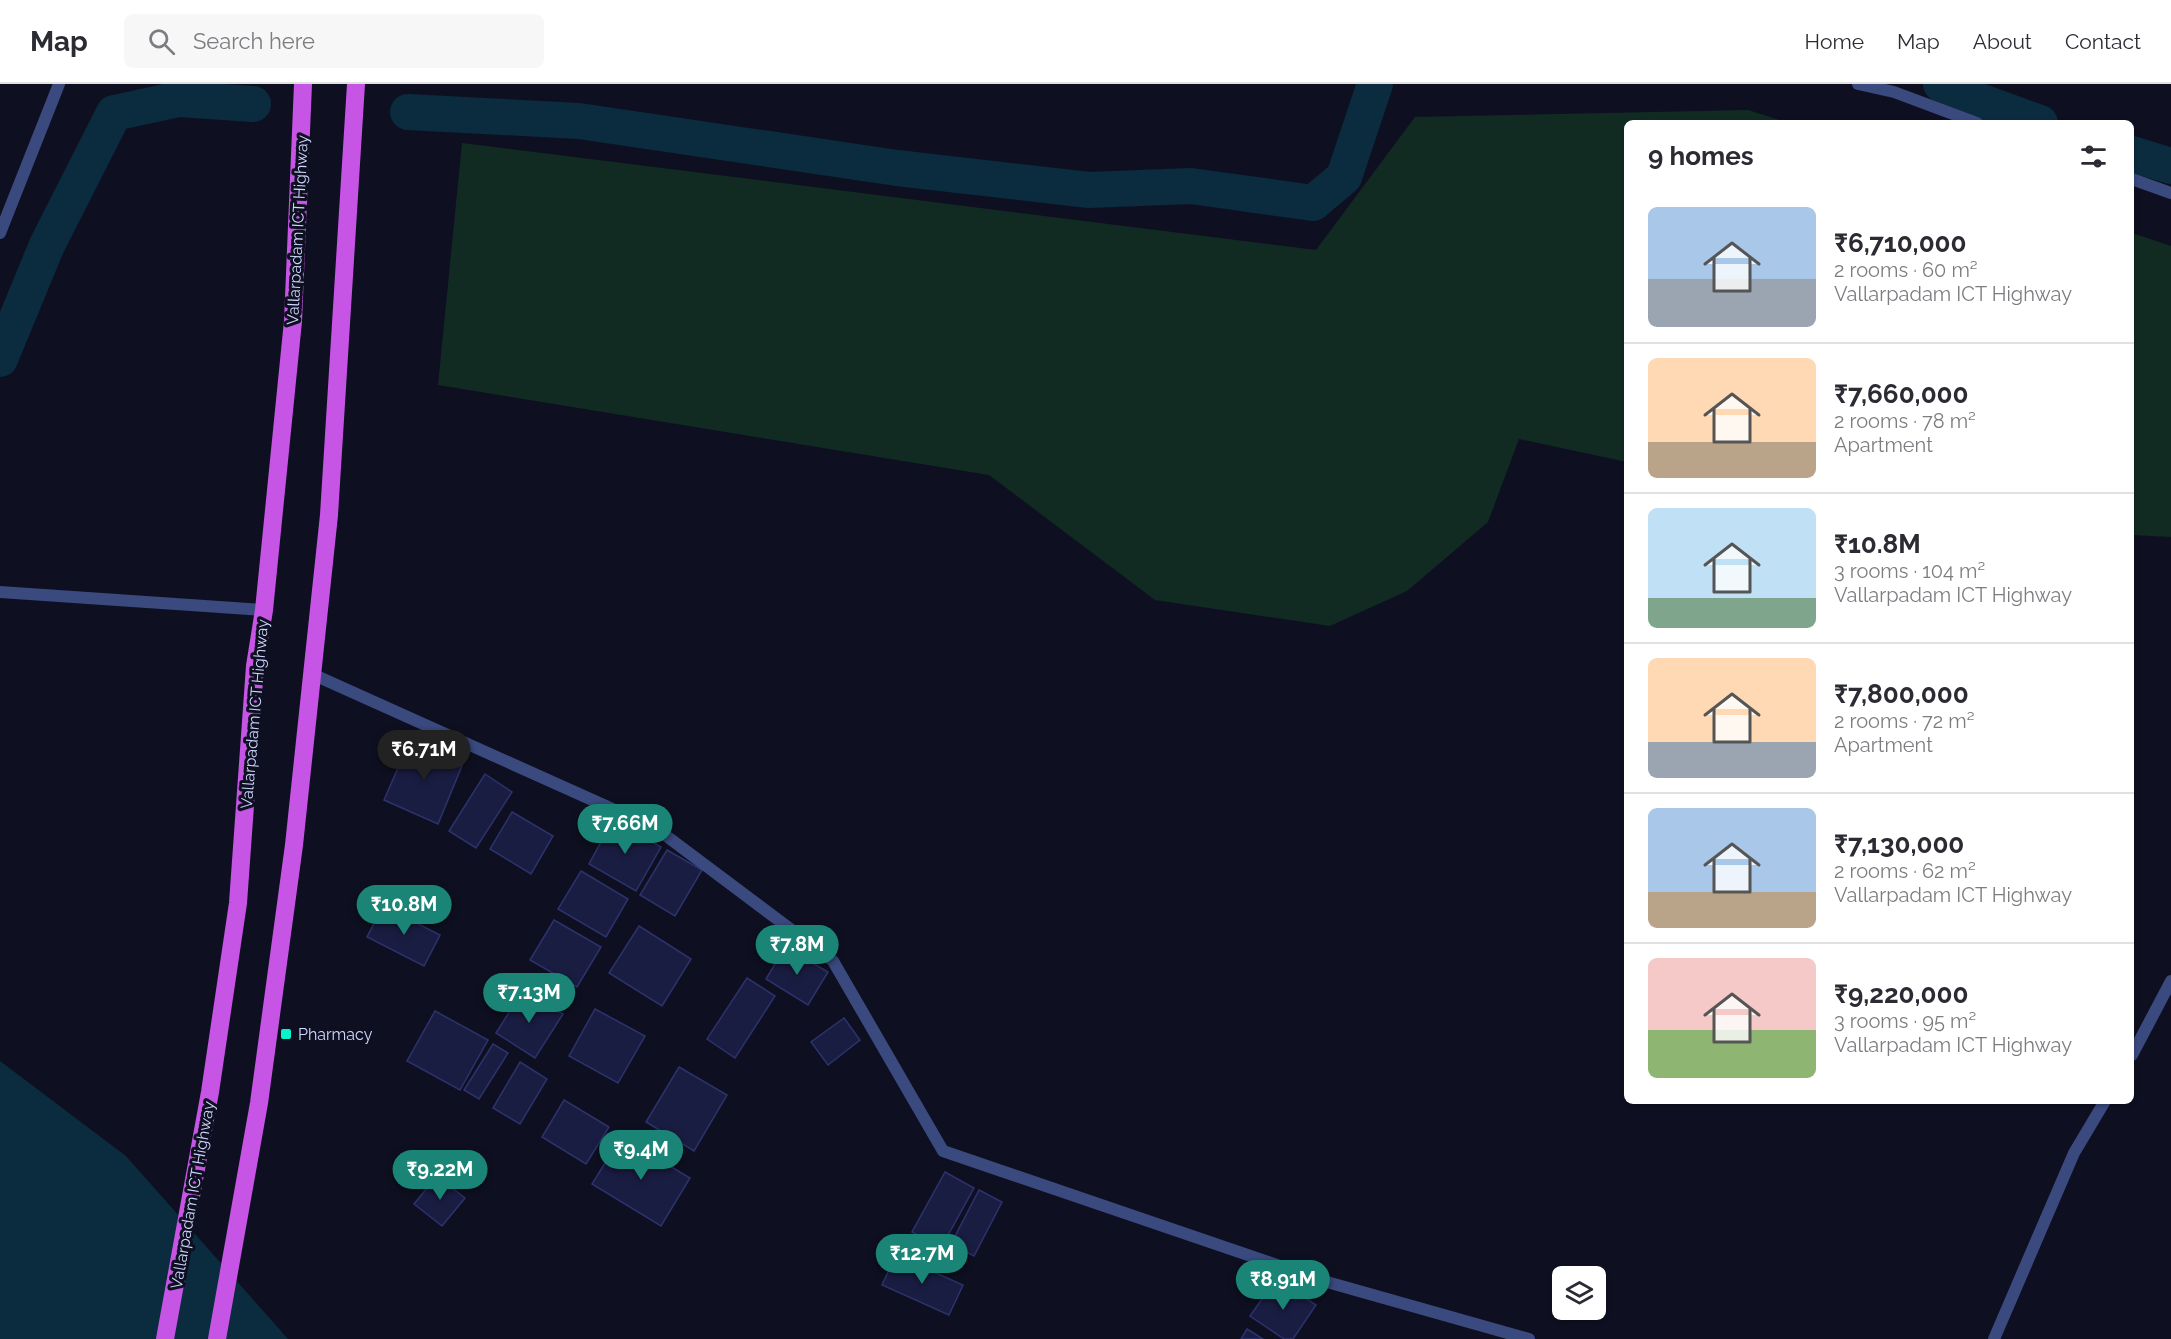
<!DOCTYPE html>
<meta charset="utf-8">
<style>
:root{--surface:#fff;--page:#f7f7f7;--text:#2b2b33;--muted:#7c7c81;--line:#e1e1e2;--accent:#1a8577}
body{margin:0;font-family:Raleway,sans-serif;background:var(--page);color:var(--text);height:100vh;display:flex;flex-direction:column;font-size:22px;white-space:nowrap}
*{box-sizing:border-box;margin:0}
p{font-size:20px;color:var(--muted)}
.icon{flex:none;width:33px;height:33px;fill:none;stroke:currentColor;stroke-width:2;stroke-linecap:round;stroke-linejoin:round}
.map{position:relative;flex:1;overflow:hidden}
.side{position:absolute;left:1624px;top:36px;width:510px;height:984px;display:flex;flex-direction:column;background:var(--surface);border-radius:9px;box-shadow:0 2px 4px #0004}
.side>*{flex:none}
.buttons{position:absolute;left:1552px;top:1182px;display:grid;gap:12px}
.buttons a{display:grid;place-items:center;width:54px;height:54px;border-radius:9px;background:var(--surface);box-shadow:0 2px 4px #0004;font-size:30px}
.price{position:absolute;translate:-50% -51px;padding:0 14px;border-radius:21px;background:var(--accent);color:#fff;font-size:20px;line-height:39px;filter:drop-shadow(0 2px 3px #0008)}
.price::after{content:'';position:absolute;left:50%;top:36px;width:18px;height:14px;margin-left:-9px;background:inherit;clip-path:polygon(0 0,100% 0,50% 100%)}
.price.current{background:#222;color:#fff}
ul{padding:0;list-style:none}
li{display:flex;align-items:center;gap:18px;height:150px;padding:0 24px}
li+li{border-top:2px solid var(--line)}
li span{display:grid;place-items:center;flex:none;width:168px;height:120px;border-radius:9px;color:#555}
li>.icon{margin-inline-start:auto}
span .icon{width:72px;height:72px;fill:#fffc;stroke-width:1}
li b{font-size:26px}
h2{display:flex;justify-content:space-between;align-items:center;height:72px;padding:0 24px;font-size:26px}
header{display:flex;align-items:center;gap:36px;box-sizing:border-box;height:84px;padding:0 30px;background:var(--surface);border-bottom:2px solid var(--line)}
header strong{font-size:28px}
nav{display:flex;gap:33px;margin-inline-start:auto;font-size:21px}
.search{width:420px;height:54px;background:var(--page);display:flex;align-items:center;gap:15px;box-sizing:border-box;padding:0 21px;border-radius:9px;color:var(--muted);font-size:22px}
.map>svg:first-child{display:block}
.green{fill:#112b23}
.water{fill:#0b2b3e}
.lines{fill:none;stroke-linecap:round;stroke-linejoin:round}
.canal{stroke:#0b2b3e;stroke-width:36}
.building{fill:#1a1d42;stroke:#2d326d;stroke-width:1.5}
.minor{stroke:#3a4a7f;stroke-width:12}
.trunk{stroke:#c654e5;stroke-width:18}
.poi-dot{fill:#06f3cb;stroke:#0e1021;stroke-width:2}
.labels{text-anchor:middle;stroke-width:6;stroke-linejoin:round;paint-order:stroke}
.street-label{font-size:16px;fill:#cfd7fe;stroke:#0e1021}
.poi-label{font-size:16px;fill:#cfd7fe;stroke:#0e1021;text-anchor:start}
</style>
<header>
<strong>Map</strong>
<div class="search"><svg class="icon" aria-label="search" viewBox="0 0 24 24"><circle cx="10" cy="10" r="6"/><path d="M15 15l6 6"/></svg>Search here</div>
<nav><a>Home</a><a>Map</a><a>About</a><a>Contact</a></nav>
</header>
<div class="map">
<svg width="2171" height="1255" viewBox="0 0 2171 1255">
<rect width="100%" height="100%" fill="#0e1021"/>
<g class="green">
<polygon points="1748,26 1789,39 1628,39 1627,378 1519,355 1488,438 1407,507 1330,542 1155,516 989,391 438,301 462,59 1316,166 1415,33"/>
<polygon points="2132,149 2171,162 2171,453 2132,451"/>
</g>
<polygon class="water" points="0,977 126,1072 288,1255 0,1255"/>
<g class="lines">
<g class="canal">
<polyline points="1941,0 1952,7 2040,39"/>
<polyline points="408,28 579,37 897,84 1089,106 1191,102 1313,119 1344,93 1375,0"/>
<polyline points="2132,70 2171,82"/>
<polyline points="0,275 47,161 114,29 179,15 253,20"/>
</g>
</g>
<g class="building">
<polygon points="411,654 464,677 438,740 384,716"/>
<polygon points="485,690 512,708 476,764 449,747"/>
<polygon points="512,728 553,752 531,790 490,765"/>
<polygon points="613,736 661,763 636,807 589,780"/>
<polygon points="667,766 702,786 675,832 640,811"/>
<polygon points="581,787 628,815 606,853 558,825"/>
<polygon points="383,822 440,851 424,882 367,853"/>
<polygon points="554,836 601,863 577,903 530,876"/>
<polygon points="639,842 691,875 662,922 609,889"/>
<polygon points="785,863 828,888 808,921 766,895"/>
<polygon points="747,894 775,912 735,974 707,955"/>
<polygon points="523,906 563,930 535,974 496,949"/>
<polygon points="595,925 645,952 618,999 569,972"/>
<polygon points="435,927 488,956 460,1006 407,977"/>
<polygon points="844,934 860,956 828,981 811,958"/>
<polygon points="493,960 508,969 479,1015 464,1006"/>
<polygon points="520,978 547,995 520,1040 493,1024"/>
<polygon points="679,983 727,1011 694,1067 646,1038"/>
<polygon points="564,1016 609,1043 586,1080 542,1053"/>
<polygon points="621,1053 690,1094 661,1142 592,1100"/>
<polygon points="945,1088 974,1104 941,1164 912,1148"/>
<polygon points="437,1092 465,1114 442,1142 414,1120"/>
<polygon points="979,1106 1002,1118 974,1172 951,1160"/>
<polygon points="896,1171 963,1201 949,1231 882,1201"/>
<polygon points="1276,1195 1316,1221 1293,1255 1284,1255 1250,1232"/>
<polygon points="1247,1245 1263,1255 1241,1255"/>
</g>
<g class="lines">
<g class="minor">
<polyline points="1858,0 1894,8 1977,39"/>
<polyline points="2132,95 2171,109"/>
<polyline points="0,149 59,0"/>
<polyline points="0,508 264,526"/>
<polyline points="312,590 657,745 833,877 943,1067 1327,1198 1529,1255"/>
<polyline points="2132,971 2171,897"/>
<polyline points="1994,1255 2074,1069 2105,1017"/>
</g>
<g class="trunk">
<polyline points="165,1255 210,1008 238,819 255,582 264,526 293,237 303,0"/>
<polyline points="217,1255 259,1019 294,761 329,431 356,0"/>
</g>
</g>
<rect class="poi-dot" x="280" y="944" width="12" height="12" rx="3"/>
<g class="labels">
<g class="street-label">
<text transform="translate(297 146) rotate(-87)" y="6">Vallarpadam ICT Highway</text>
<text transform="translate(254 630) rotate(-85)" y="6">Vallarpadam ICT Highway</text>
<text transform="translate(192 1111) rotate(-80)" y="6">Vallarpadam ICT Highway</text>
</g>
<g class="poi-label">
<text x="298" y="956">Pharmacy</text>
</g>
</g>
</svg>
<div class="buttons">
<a><svg class="icon" aria-label="layers" viewBox="0 0 24 24"><path d="M12 4l9 5-9 5-9-5zM3 14l9 5 9-5"/></svg></a>
</div>
<b class="price current" style="left:424px;top:697px">₹6.71M</b>
<b class="price" style="left:625px;top:771px">₹7.66M</b>
<b class="price" style="left:404px;top:852px">₹10.8M</b>
<b class="price" style="left:797px;top:892px">₹7.8M</b>
<b class="price" style="left:529px;top:940px">₹7.13M</b>
<b class="price" style="left:641px;top:1097px">₹9.4M</b>
<b class="price" style="left:440px;top:1117px">₹9.22M</b>
<b class="price" style="left:922px;top:1201px">₹12.7M</b>
<b class="price" style="left:1283px;top:1227px">₹8.91M</b>
<section class="side">
<h2>9 homes<svg class="icon" aria-label="filters" viewBox="0 0 24 24"><path d="M4 7h16M4 17h16"/><circle cx="9" cy="7" r="2"/><circle cx="15" cy="17" r="2"/></svg></h2>
<ul>
<li><span style="background:linear-gradient(#a9c7e8 60%,#9aa5b1 0)"><svg class="icon" aria-label="home" viewBox="0 0 24 24"><path d="M3 11l9-7 9 7M6 9v11h12V9"/></svg></span><div><b>₹6,710,000</b><p>2 rooms · 60 m²</p><p>Vallarpadam ICT Highway</p></div></li>
<li><span style="background:linear-gradient(#ffd9b3 70%,#b9a48a 0)"><svg class="icon" aria-label="home" viewBox="0 0 24 24"><path d="M3 11l9-7 9 7M6 9v11h12V9"/></svg></span><div><b>₹7,660,000</b><p>2 rooms · 78 m²</p><p>Apartment</p></div></li>
<li><span style="background:linear-gradient(#bfe0f5 75%,#7fa58c 0)"><svg class="icon" aria-label="home" viewBox="0 0 24 24"><path d="M3 11l9-7 9 7M6 9v11h12V9"/></svg></span><div><b>₹10.8M</b><p>3 rooms · 104 m²</p><p>Vallarpadam ICT Highway</p></div></li>
<li><span style="background:linear-gradient(#ffd9b3 70%,#9aa5b1 0)"><svg class="icon" aria-label="home" viewBox="0 0 24 24"><path d="M3 11l9-7 9 7M6 9v11h12V9"/></svg></span><div><b>₹7,800,000</b><p>2 rooms · 72 m²</p><p>Apartment</p></div></li>
<li><span style="background:linear-gradient(#a9c7e8 70%,#b9a48a 0)"><svg class="icon" aria-label="home" viewBox="0 0 24 24"><path d="M3 11l9-7 9 7M6 9v11h12V9"/></svg></span><div><b>₹7,130,000</b><p>2 rooms · 62 m²</p><p>Vallarpadam ICT Highway</p></div></li>
<li><span style="background:linear-gradient(#f6c9c9 60%,#8fb573 0)"><svg class="icon" aria-label="home" viewBox="0 0 24 24"><path d="M3 11l9-7 9 7M6 9v11h12V9"/></svg></span><div><b>₹9,220,000</b><p>3 rooms · 95 m²</p><p>Vallarpadam ICT Highway</p></div></li>
</ul>
</section>
</div>
